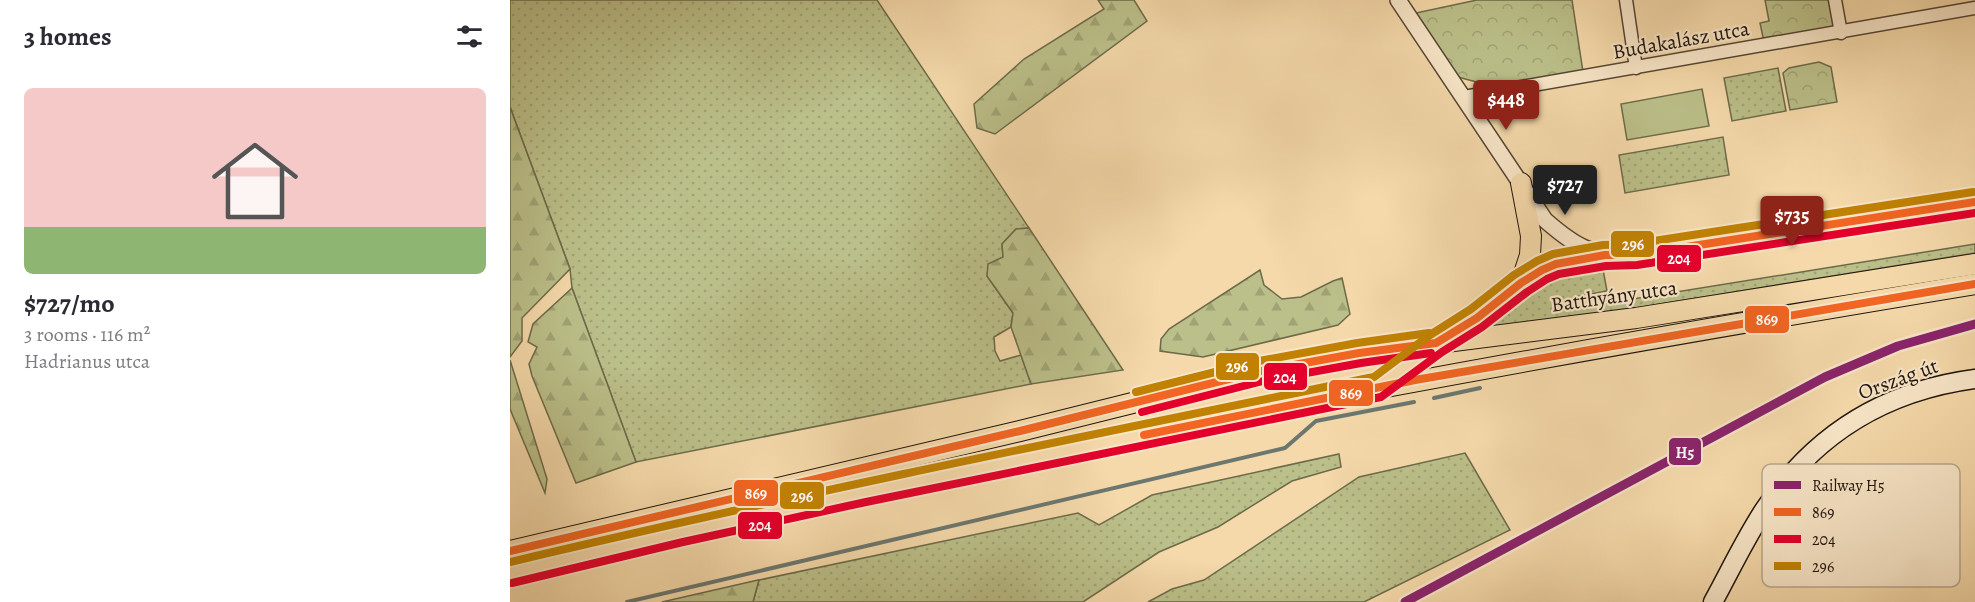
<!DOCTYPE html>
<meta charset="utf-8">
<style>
:root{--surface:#fff;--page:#f7f7f7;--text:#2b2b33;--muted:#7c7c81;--line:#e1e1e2;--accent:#8f2418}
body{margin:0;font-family:Alegreya,serif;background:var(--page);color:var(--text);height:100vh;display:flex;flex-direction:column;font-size:22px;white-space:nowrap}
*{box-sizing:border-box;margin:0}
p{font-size:20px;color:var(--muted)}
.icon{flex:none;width:33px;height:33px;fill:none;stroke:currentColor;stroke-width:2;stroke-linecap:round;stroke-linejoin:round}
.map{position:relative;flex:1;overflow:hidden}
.sheet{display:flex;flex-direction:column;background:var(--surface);width:510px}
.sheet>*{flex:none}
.price{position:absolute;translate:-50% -51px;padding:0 14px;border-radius:6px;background:var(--accent);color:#fff;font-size:20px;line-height:39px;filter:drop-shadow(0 2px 3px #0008)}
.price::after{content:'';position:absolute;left:50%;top:36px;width:18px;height:14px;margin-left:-9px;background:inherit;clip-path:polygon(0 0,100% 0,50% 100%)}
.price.on{background:#222;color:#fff}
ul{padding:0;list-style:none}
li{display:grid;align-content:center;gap:12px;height:318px;padding:0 24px}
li+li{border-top:2px solid var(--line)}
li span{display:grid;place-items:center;height:186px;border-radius:9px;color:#555}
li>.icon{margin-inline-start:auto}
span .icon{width:108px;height:108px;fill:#fffc;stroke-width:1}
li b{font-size:26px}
h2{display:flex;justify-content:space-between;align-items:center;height:72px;padding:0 24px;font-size:26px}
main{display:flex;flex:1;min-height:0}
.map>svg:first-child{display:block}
.grass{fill:url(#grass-dots);stroke:#6d6a4a;stroke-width:1.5}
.forest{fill:url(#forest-firs);stroke:#6d6a4a;stroke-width:1.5}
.park{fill:url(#park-crowns);stroke:#6d6a4a;stroke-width:1.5}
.garden{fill:#bbbf89;stroke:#6d6a4a;stroke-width:1.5}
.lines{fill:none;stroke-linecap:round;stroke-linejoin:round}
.stream{stroke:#6b776f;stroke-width:4}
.minor-casing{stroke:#544533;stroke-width:15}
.tertiary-casing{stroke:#544533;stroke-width:18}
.secondary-casing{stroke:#1f140b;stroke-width:21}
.primary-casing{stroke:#1f140b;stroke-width:22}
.minor{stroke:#f8e6c8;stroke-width:12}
.tertiary{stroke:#f8e6c8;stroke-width:15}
.secondary{stroke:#f8e6c8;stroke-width:18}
.primary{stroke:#f5d9aa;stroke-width:20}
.bus-1-casing{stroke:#f8e6c8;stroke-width:12}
.bus-2-casing{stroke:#f8e6c8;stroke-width:12}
.bus-3-casing{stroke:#f8e6c8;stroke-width:12}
.bus-1{stroke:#f26522;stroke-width:8}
.bus-2{stroke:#e4002b;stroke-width:8}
.bus-3{stroke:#c18203;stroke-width:8}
.rail-1-casing{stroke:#f8e6c8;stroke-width:14}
.rail-1{stroke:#8a236c;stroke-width:9}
.labels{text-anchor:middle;stroke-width:4.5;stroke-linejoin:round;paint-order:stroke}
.street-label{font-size:21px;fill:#1f140b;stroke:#f8e6c8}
.key{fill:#f8e6c8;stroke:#b7a78f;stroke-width:1.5}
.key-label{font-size:16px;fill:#1f140b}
.line-badge{stroke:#f8e6c8;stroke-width:2}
.badge-label{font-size:16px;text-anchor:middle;font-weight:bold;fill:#fff}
</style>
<main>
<section class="sheet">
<h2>3 homes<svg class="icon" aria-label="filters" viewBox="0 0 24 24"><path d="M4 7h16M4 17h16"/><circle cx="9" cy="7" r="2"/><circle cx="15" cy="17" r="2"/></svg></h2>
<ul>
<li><span style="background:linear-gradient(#f6c9c9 75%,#8fb573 0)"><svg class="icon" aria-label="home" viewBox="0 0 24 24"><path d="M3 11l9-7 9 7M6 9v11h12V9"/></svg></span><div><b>$727/mo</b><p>3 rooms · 116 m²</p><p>Hadrianus utca</p></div></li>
</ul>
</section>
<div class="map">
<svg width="1465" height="602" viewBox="0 0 1465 602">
<defs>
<pattern id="grass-dots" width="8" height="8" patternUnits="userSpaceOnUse" patternTransform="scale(1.5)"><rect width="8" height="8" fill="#bbbf89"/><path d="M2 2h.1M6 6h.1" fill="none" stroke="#a0a375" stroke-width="1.8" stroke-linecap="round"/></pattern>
<pattern id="forest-firs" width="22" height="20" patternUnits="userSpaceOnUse" patternTransform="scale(1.5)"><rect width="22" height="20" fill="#bbbf89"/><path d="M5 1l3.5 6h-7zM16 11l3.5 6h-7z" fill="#a0a375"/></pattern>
<pattern id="park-crowns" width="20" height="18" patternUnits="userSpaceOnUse" patternTransform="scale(1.5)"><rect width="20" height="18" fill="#bbbf89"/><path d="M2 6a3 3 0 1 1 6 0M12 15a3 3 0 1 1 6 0" fill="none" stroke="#a0a375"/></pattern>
</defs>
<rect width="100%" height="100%" fill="#f5d9aa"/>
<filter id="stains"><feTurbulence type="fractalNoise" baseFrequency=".00333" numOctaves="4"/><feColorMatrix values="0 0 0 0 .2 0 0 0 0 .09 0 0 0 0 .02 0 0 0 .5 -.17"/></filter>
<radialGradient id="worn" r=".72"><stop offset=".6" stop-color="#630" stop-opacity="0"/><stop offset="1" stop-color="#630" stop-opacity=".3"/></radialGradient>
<g class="grass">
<polygon points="0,0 367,0 519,228 506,229 492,244 493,257 477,276 503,313 501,327 484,337 485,351 490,361 511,355 521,384 126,462 62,288 60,269 0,107"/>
<polygon points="1268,68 1276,111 1222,121 1214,78"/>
<polygon points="1213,137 1219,175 1115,193 1109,155"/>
<polygon points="1465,244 1465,253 983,331 982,326 1032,281 1092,264 1097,291 1064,297 1067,308"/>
<polygon points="955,453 1000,530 854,602 638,602 662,589 694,580 849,477"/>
<polygon points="829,454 831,467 782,481 708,527 649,552 573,602 243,602 249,580 568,513 589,525 642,495"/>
</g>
<g class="forest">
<polygon points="588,0 624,0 637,21 485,134 467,128 464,104 514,59 594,9"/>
<polygon points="0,107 60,269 12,318 12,341 0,357"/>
<polygon points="519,228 613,370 521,384 501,327 503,313 477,276 478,264 493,257 492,244 506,229"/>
<polygon points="750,270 754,285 772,299 791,297 823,281 832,278 840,314 828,325 693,357 650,351 651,339 659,329"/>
<polygon points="62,288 126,462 66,483 22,376 19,364 27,347 18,342 23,324"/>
<polygon points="0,360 37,479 35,493 0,409"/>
<polygon points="249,580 243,602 152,602 248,580"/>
</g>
<g class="park">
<polygon points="967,0 1062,0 1073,72 985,87 948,77 906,13"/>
<polygon points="1255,0 1321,0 1326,28 1254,42 1250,23 1259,21"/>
<polygon points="1309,62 1321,67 1327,102 1280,110 1273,73 1279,68"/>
</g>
<polygon class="garden" points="1192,89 1199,126 1117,140 1111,104"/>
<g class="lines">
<g class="stream">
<polyline points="924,398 970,388"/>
<polyline points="117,602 775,448 806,421 904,402"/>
</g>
<g class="minor-casing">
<g id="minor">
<polyline points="1116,0 1126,68"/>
<polyline points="1325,0 1331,33"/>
<polyline points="954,97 1465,8"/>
</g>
</g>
<g class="tertiary-casing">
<path id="tertiary" d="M888,0L1035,220C1068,249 1081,255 1125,255L1465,202"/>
</g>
<g class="secondary-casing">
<path id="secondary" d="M1203,602C1220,571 1235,539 1254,510C1305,433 1375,391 1465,379"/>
</g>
<g class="primary-casing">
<g id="primary">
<polyline points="1011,283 1020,255 1021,236 1011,183"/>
<polyline points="873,383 926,343 967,318 1011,283 1032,270 1046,264 1095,255"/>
<polyline points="0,551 510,431 751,371 849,353 1126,318 1465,264"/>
<path d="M0,573C484,455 974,365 1465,284"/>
</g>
</g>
<use href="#minor" class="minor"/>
<use href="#tertiary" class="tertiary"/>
<use href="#secondary" class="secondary"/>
<use href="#primary" class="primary"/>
<g class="bus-1-casing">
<g id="bus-1">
<polyline points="634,435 905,380 1465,284"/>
<polyline points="0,551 510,431 751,371 849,353 926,343 967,318 1011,283 1032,270 1046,264 1095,255 1125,255 1465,202"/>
</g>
</g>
<g class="bus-2-casing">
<g id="bus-2">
<polyline points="632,412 753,381 851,363 921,353"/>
<polyline points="2,583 173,542 356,502 871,397 932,352 972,327 1017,292 1037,279 1049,274 1096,266 1127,265 1465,213"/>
</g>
</g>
<g class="bus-3-casing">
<g id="bus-3">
<polyline points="626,392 749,361 847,343 919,333"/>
<path d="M0,562C286,494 575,436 864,377L920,335L961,309L1004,275L1027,261L1043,254L1093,245L1124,244L1463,192"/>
</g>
</g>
<use href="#bus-1" class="bus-1"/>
<use href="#bus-2" class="bus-2"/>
<use href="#bus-3" class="bus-3"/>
<g class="rail-1-casing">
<polyline id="rail-1" points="895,602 1315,377 1388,346 1465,324"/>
</g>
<use href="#rail-1" class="rail-1"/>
</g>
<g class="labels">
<g class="street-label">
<text transform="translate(1171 40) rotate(-10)" y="7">Budakalász utca</text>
<text transform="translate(1104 296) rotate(-8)" y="7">Batthyány utca</text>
<text transform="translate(1388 379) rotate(-20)" y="7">Ország út</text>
</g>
</g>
<rect x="1252" y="464" width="198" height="123" rx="9" class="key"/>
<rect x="1264" y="481" width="27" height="8" fill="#8a236c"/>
<rect x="1264" y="508" width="27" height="8" fill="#f26522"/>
<rect x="1264" y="535" width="27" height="8" fill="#e4002b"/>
<rect x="1264" y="562" width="27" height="8" fill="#c18203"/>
<g class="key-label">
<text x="1302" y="491">Railway H5</text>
<text x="1302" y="518">869</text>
<text x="1302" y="545">204</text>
<text x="1302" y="572">296</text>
</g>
<g class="line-badge">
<rect x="1100" y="230" width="45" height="28" rx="6" fill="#c18203"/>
<rect x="1146" y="244" width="46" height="29" rx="6" fill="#e4002b"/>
<rect x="1234" y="305" width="46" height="29" rx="6" fill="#f26522"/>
<rect x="705" y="352" width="45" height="29" rx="6" fill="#c18203"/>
<rect x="753" y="362" width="45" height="29" rx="6" fill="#e4002b"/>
<rect x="818" y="379" width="46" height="28" rx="6" fill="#f26522"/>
<rect x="1158" y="437" width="34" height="29" rx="6" fill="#8a236c"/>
<rect x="223" y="479" width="46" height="28" rx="6" fill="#f26522"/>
<rect x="269" y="481" width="46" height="29" rx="6" fill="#c18203"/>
<rect x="227" y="511" width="46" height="29" rx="6" fill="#e4002b"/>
</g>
<g class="badge-label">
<text x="1123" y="250">296</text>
<text x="1169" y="264">204</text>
<text x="1257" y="325">869</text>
<text x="727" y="372">296</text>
<text x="775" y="383">204</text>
<text x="841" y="399">869</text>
<text x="1175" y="458">H5</text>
<text x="246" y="499">869</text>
<text x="292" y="502">296</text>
<text x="250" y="531">204</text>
</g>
<rect width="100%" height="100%" filter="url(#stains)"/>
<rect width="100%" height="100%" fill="url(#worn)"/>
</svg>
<b class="price" style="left:996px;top:131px">$448</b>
<b class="price on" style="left:1055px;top:216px">$727</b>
<b class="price" style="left:1282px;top:247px">$735</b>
</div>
</main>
